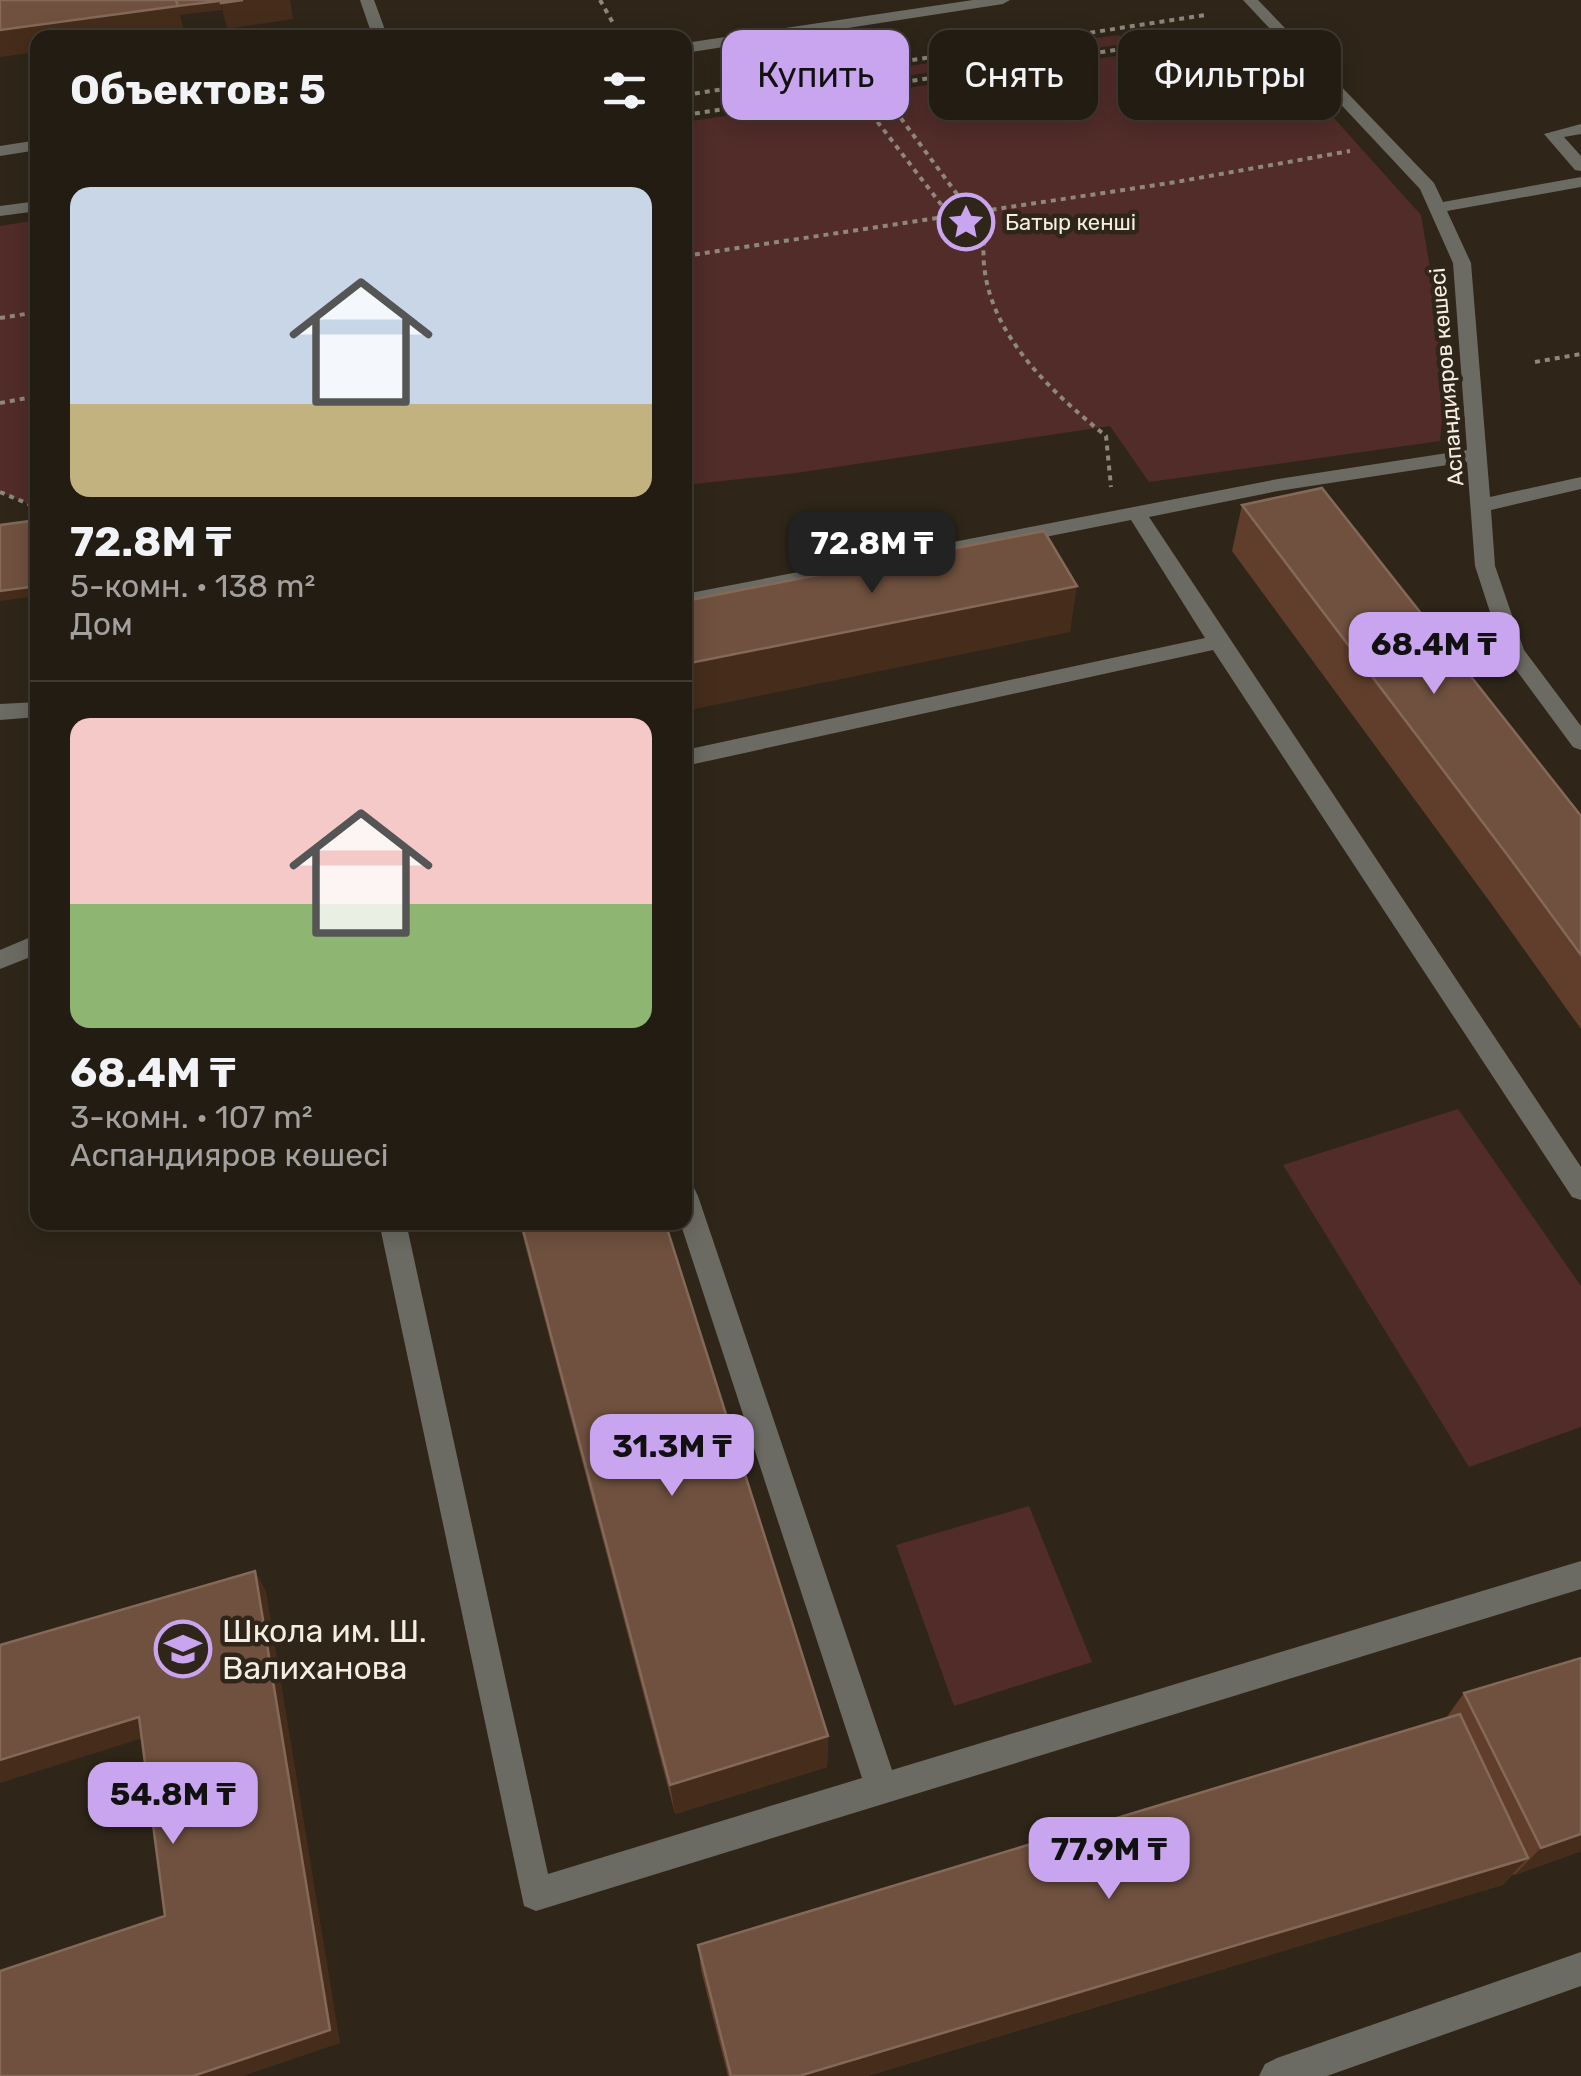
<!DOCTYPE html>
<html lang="ru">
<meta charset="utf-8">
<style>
:root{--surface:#231c13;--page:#2f2921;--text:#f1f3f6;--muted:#a3a1a0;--line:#403a33;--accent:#c8a5ee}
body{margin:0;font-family:Rubik,sans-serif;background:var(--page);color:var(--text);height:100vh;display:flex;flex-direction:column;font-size:38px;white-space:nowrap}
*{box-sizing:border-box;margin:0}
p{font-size:32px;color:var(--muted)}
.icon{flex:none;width:55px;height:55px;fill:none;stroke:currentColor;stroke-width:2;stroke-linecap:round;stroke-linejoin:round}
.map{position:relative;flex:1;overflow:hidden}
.drawer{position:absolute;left:30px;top:30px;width:662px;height:1200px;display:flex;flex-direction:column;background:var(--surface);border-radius:20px;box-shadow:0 5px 25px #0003,0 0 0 2px var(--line)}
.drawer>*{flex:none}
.top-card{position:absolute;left:722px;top:30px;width:708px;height:90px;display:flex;gap:20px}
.price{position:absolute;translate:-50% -85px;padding:0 22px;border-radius:20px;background:var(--accent);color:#111;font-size:32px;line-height:65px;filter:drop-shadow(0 2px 5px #0008)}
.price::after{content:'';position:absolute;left:50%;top:60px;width:30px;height:22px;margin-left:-15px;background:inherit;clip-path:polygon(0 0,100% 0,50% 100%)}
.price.selected{background:#222;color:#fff}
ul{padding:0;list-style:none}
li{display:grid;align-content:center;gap:20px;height:530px;padding:0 40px}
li+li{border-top:2px solid var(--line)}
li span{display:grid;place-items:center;height:310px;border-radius:20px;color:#555}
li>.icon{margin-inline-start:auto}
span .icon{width:180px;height:180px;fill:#fffc;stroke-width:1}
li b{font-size:42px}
h2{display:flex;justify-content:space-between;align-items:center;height:120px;padding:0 40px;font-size:42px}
.tag{padding:0 35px;border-radius:20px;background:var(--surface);box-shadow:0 5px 25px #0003,0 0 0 2px var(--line);font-size:35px;line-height:90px}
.tag.selected{background:var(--accent);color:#111}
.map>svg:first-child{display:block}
.green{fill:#512c29}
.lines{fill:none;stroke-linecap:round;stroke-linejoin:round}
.path-far1{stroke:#8f877c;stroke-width:4;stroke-dasharray:5 5;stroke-linecap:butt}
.path{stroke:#8f877c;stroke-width:6;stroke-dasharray:6 6;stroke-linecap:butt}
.minor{fill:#6c6b63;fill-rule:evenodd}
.wall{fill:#603e2b}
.shaded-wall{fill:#462d1b}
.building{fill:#70513f;stroke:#846959;stroke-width:2.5}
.labels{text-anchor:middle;stroke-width:9;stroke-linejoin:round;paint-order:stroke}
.far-poi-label{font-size:22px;fill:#f3ede4;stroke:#2f2619;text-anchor:start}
.far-street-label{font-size:22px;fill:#f3ede4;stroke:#2f2619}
.near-poi-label{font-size:32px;fill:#f3ede4;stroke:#2f2619;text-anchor:start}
</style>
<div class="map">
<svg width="1581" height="2076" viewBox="0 0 1581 2076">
<rect width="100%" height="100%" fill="#2f2619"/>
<g class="green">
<polygon points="1119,35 1125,44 1008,60 1002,51"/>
<polygon points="1253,35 1296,76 1421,215 1447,368 1440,441 1149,482 1110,426 796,473 685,485 685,122"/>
<polygon points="979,56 985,64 879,80 874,71"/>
<polygon points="843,77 848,86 739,102 735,93"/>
<polygon points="37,220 38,220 37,508 0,492 0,226"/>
<polygon points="1458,1109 1581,1286 1581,1427 1469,1467 1283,1165"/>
<polygon points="1029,1506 1092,1662 954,1706 896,1545"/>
</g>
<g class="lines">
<g class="path-far1">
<polyline points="600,0 613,23"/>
<polyline points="988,48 999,67"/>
<polyline points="844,60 863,88"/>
<path d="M877,86L985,232C972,319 1044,386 1106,436L1111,487"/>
<polyline points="726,89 734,107"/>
<polyline points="853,90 950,216"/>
<polyline points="685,95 1205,15"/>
<polyline points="685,115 1228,33"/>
<polyline points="685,256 1176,182 1350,151"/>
<polyline points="0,318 38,312"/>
<polyline points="1535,362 1581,354"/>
<polyline points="0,403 38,396"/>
<polyline points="0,492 38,508"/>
</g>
<polyline class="path" points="32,506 38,508"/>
<g class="minor">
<polygon points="360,0 374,0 388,38 373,38"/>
<polygon points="973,0 1010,0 1003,4 685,53 685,43"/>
<polygon points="1243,0 1258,0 1434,183 1443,202 1581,177 1581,187 1447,211 1471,263 1490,497 1581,477 1581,489 1491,510 1495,566 1524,650 1581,726 1581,750 1573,747 1503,652 1475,566 1467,462 1278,491 1149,517 1581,1167 1581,1200 1572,1197 1213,650 685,766 685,750 1205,638 1131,520 685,608 685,594 1278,479 1467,450 1453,263 1420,189"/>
<polygon points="1581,124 1581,134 1564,137 1581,156 1581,171 1575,170 1544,134"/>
<polygon points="38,140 38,150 0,156 0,146"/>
<polygon points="38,201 38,211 0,216 0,206"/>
<polygon points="38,702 38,717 0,720 0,704"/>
<polygon points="38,934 38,954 0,969 0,950"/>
<polygon points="685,1185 694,1188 698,1196 892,1770 1581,1561 1581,1589 536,1911 524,1906 379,1222 406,1222 548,1874 862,1778 680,1222 685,1222"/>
<polygon points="1581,1952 1581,1986 1327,2076 1259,2076 1265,2064 1277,2058"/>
</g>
</g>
<g class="wall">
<polygon points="1242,505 1581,816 1581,1029 1490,902 1232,551"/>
<polygon points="519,1222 665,1222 828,1736 827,1767 675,1814"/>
<polygon points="1464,1693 1581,1851 1514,1875 1513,1874 1502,1885 867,2076 728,2076 701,1970 698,1945 1446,1718"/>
</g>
<g class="shaded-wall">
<polygon points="243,0 290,0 293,19 227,29 221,3"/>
<polygon points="220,1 222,10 180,15 184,31 140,38 38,38 38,52 0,57 0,30"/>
<polygon points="38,586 38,596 0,601 0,591"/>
<polygon points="1077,586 1070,632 685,711 685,664"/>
<polygon points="255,1571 266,1591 340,2043 243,2076 193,2076"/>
<polygon points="139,1717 152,1735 0,1783 0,1760"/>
<polygon points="828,1736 827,1767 675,1814 670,1785"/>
<polygon points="1581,1834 1581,1851 1514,1875 1541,1848"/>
<polygon points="1528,1858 1502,1885 867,2076 799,2076"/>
</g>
<g class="building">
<polygon points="0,0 176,0 178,6 0,30"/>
<polygon points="176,0 220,0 220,1 178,6"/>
<polygon points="221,0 243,0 221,3"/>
<polygon points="1322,488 1581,816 1581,955 1509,857 1242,505"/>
<polygon points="38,520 38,586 0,591 0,525"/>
<polygon points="1044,531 1077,586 685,664 685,601"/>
<polygon points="521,1222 665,1222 828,1736 670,1785"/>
<polygon points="255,1571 330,2030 193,2076 0,2076 0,1971 165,1916 139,1717 0,1760 0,1645"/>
<polygon points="1581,1658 1581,1834 1541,1848 1464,1693"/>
<polygon points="1460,1714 1528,1858 799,2076 731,2076 698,1945"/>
</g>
<defs>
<g id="sight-ring" transform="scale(2.875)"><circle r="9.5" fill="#2f2619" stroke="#c8a5ee" stroke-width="1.5"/><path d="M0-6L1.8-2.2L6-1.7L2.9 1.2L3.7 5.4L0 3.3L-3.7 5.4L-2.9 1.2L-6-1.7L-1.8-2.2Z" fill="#c8a5ee"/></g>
<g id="school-ring" transform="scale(2.875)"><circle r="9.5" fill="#2f2619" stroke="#c8a5ee" stroke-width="1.5"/><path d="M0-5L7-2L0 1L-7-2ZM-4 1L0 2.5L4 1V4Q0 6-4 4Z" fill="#c8a5ee"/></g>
</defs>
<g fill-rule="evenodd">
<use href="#sight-ring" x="966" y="222"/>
<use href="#school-ring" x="183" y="1649"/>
</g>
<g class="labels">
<g class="far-poi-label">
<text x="1005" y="230">Батыр кенші</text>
</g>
<g class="far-street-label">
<text transform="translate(1446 377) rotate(-95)" y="8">Аспандияров көшесі</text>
</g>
<g class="near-poi-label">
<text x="222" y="1642">Школа им. Ш.<tspan x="222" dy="37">Валиханова</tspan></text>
</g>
</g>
</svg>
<b class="price selected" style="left:872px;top:596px">72.8M ₸</b>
<b class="price" style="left:1434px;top:697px">68.4M ₸</b>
<b class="price" style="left:672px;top:1499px">31.3M ₸</b>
<b class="price" style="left:173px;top:1847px">54.8M ₸</b>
<b class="price" style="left:1109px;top:1902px">77.9M ₸</b>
<div class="top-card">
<a class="tag selected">Купить</a>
<a class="tag">Снять</a>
<a class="tag">Фильтры</a>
</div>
<section class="drawer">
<h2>Объектов: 5<svg class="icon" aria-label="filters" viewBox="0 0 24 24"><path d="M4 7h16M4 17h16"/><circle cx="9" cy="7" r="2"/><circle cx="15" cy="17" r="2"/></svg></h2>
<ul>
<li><span style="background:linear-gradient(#c9d6e8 70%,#c2b280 0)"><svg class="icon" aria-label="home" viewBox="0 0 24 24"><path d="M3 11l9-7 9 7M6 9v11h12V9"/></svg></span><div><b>72.8M ₸</b><p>5-комн. · 138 m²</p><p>Дом</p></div></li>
<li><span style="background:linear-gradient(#f6c9c9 60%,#8fb573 0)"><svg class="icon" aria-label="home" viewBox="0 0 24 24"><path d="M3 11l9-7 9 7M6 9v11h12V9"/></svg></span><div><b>68.4M ₸</b><p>3-комн. · 107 m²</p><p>Аспандияров көшесі</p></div></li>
</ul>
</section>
</div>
